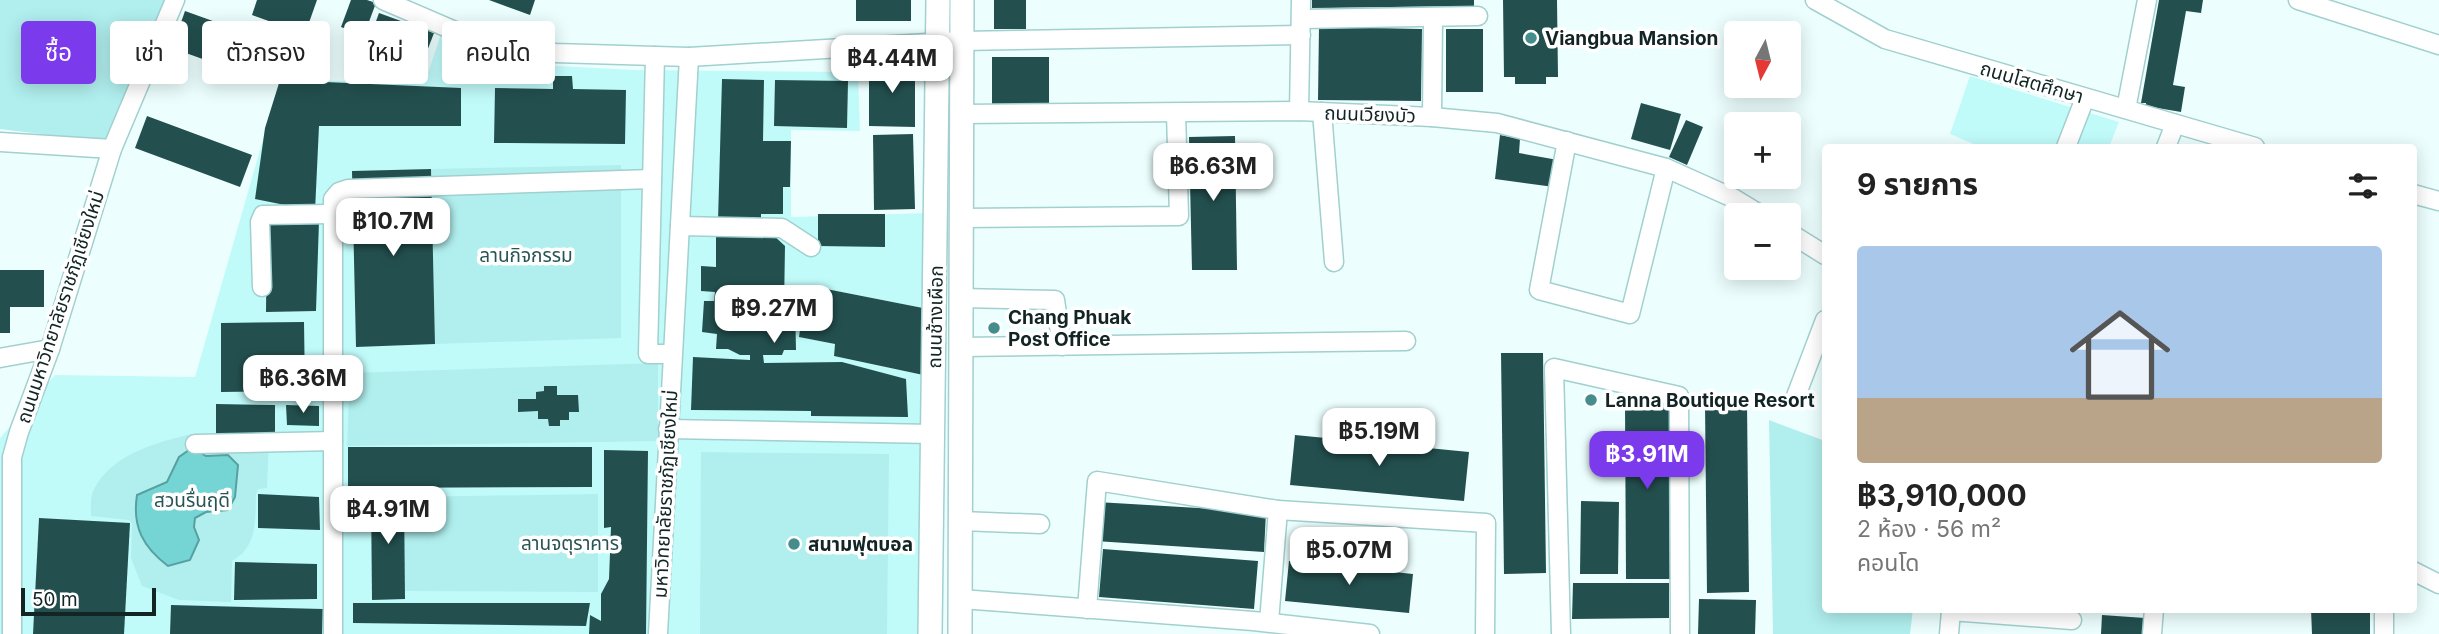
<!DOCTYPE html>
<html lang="th">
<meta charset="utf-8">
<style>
:root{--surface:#fff;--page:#f2f2f2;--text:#222;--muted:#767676;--line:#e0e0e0;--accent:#7c3aed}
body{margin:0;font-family:Inter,"Noto Sans Thai",sans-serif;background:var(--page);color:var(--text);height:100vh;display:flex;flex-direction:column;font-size:26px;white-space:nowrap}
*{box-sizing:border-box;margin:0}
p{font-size:23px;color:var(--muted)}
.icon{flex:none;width:38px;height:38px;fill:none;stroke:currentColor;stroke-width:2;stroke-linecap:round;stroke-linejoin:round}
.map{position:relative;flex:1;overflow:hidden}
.sheet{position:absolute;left:1822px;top:144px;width:595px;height:469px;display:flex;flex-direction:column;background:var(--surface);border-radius:7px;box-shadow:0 4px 18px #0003}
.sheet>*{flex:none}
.guide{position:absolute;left:21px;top:21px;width:665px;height:63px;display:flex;gap:14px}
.needle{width:46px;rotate:187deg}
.controls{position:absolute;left:1724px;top:21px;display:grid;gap:14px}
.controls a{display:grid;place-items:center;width:77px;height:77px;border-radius:7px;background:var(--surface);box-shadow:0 4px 18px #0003;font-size:35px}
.scale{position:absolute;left:21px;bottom:18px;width:135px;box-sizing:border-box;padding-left:7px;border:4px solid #122524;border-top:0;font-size:19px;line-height:24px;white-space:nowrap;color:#122524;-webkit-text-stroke:5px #fff;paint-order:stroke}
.price{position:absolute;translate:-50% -60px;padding:0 16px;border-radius:14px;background:#fff;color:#222;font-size:23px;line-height:46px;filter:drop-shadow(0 2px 4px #0008)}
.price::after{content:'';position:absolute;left:50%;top:42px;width:21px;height:16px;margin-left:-10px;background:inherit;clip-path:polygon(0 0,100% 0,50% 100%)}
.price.current{background:var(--accent);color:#fff}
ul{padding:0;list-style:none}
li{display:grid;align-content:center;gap:14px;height:371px;padding:0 35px}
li+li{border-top:2px solid var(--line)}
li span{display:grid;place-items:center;height:217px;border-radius:7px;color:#555}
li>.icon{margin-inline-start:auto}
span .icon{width:126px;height:126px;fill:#fffc;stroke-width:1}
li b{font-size:30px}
h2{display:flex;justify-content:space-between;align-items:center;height:84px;padding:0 35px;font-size:30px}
.chip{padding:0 24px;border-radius:7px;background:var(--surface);box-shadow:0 4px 18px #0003;font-size:24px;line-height:63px}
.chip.current{background:var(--accent);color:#fff}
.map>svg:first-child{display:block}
.built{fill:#c0fbfa}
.green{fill:#b0efee}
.water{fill:#74d5d4;stroke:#57a09f;stroke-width:2}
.building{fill:#23504f}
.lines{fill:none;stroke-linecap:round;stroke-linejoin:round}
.minor-casing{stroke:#a1d0cf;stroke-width:21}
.major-casing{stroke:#a1d0cf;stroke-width:26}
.minor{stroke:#fff;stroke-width:18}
.major{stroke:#fff;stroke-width:23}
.poi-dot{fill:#458d8d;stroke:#fff;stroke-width:2.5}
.labels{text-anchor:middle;stroke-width:7;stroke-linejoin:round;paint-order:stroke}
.poi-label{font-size:19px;font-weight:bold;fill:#122524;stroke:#fff;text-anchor:start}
.street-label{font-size:19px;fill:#122524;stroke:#fff}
.park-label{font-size:19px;fill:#285454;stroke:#fff}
</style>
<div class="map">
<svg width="2439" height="634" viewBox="0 0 2439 634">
<rect width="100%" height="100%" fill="#ecfffe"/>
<g class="built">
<polygon points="441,34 540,65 634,70 858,72 860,131 791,130 791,217 930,213 928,309 806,285 799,337 835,344 834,356 928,376 923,634 0,634 0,438 55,375 195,377 280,80 425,82"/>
<polygon points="1970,76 2119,122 2109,147 1981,147 1950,134"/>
</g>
<g class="green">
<polygon points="0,0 167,0 106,142 0,129"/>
<polygon points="621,165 621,338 435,344 431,169"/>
<polygon points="658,363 658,441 347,446 350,373"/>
<polygon points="1769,420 1825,441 1825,609 1913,609 1910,634 1773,634"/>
<path d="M187,435L269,440L267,488L258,489L256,494C255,519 258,547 232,561L231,602L179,600L142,586L131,558L132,524L129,520L91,516C91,508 90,496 94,489C113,454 153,444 187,435Z"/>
<polygon points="701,452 889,454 887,634 700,634"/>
<polygon points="598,494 598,592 405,591 404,497"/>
</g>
<path class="water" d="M192,448L206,456L228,455L238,465L235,497L228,510L206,512L195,518L194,527L199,540L190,560L168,566C143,547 132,527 137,495L167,482L179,457Z"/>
<g class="building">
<polygon points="257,0 317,0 305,34 252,15"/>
<polygon points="351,0 367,0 376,3 364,35 341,27"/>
<polygon points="489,0 535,0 530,15"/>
<rect x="856" y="0" width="55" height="21"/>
<rect x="994" y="0" width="32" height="29"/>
<polygon points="1312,0 1474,0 1474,6 1312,8"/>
<polygon points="1503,0 1557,0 1558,77 1546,77 1546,84 1515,84 1515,77 1504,77"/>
<polygon points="2159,0 2203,0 2201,13 2186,11 2173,85 2185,87 2181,112 2146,106 2146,103 2141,103"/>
<polygon points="185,11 260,38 247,75 172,48"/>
<polygon points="379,13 434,33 417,77 363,57"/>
<polygon points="1319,27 1422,29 1421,101 1318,100"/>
<rect x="1446" y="29" width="37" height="63"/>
<polygon points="992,57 1049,57 1049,107 992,108"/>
<polygon points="869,64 915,64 915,127 869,126"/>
<polygon points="553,76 572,76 573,89 626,90 625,144 494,143 495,88 553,89"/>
<polygon points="722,79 764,80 763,141 791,141 790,187 783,187 783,214 761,214 761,222 718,221"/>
<polygon points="280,80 461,88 461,126 319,126 315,211 255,199 265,128"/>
<polygon points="775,80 848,81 847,128 774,126"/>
<polygon points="1641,103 1681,114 1670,150 1631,139"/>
<polygon points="147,116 252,155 240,187 135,148"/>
<polygon points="1686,120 1703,127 1687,165 1669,157"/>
<polygon points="913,134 915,209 874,210 873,135"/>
<polygon points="1500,135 1520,139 1519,153 1558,160 1554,187 1495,179"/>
<polygon points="1235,136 1237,270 1192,270 1189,137"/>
<polygon points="431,169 435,344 356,347 352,171"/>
<polygon points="818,214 885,214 885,247 818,246"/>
<polygon points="267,220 319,221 316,311 266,312"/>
<polygon points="716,233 771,233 785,246 784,307 795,306 796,350 784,350 782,355 763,355 764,363 842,362 906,379 908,417 811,416 811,411 691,410 693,357 750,360 750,355 740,355 728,349 716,349 717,334 702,332 704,301 714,301 715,292 701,291 701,266 716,267"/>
<polygon points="0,270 44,270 44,307 10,307 10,333 0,333"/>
<polygon points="806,285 928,309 928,376 834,356 835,344 799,337"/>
<polygon points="304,322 305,391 221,392 221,323"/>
<polygon points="1501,353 1543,353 1546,573 1504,574"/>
<polygon points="544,386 557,386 557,395 578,395 579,412 569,412 569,420 560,420 560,426 549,426 548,419 538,419 538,411 518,412 518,399 536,399 536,392 544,391"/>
<polygon points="1625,403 1669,403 1670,579 1626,579"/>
<polygon points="1747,403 1749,592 1707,593 1705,404"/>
<polygon points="216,404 275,405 275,437 216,435"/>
<polygon points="286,405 319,406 319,426 287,425"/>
<polygon points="1295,435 1469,452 1464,501 1290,485"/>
<polygon points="348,447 592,447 592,487 348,488"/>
<polygon points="604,450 648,451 646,634 589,634 590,615 601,621 601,594 609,579 611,527 604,528"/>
<polygon points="371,493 404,493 405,599 372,600"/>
<polygon points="258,494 319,497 320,530 258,528"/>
<polygon points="1581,501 1619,502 1618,574 1580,574"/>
<polygon points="1097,502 1266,512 1264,552 1095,541"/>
<polygon points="39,518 130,523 124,634 33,634"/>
<polygon points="1103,549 1258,561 1254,609 1099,597"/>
<polygon points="1289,561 1413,574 1409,613 1285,601"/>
<polygon points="235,562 317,564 317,599 234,600"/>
<polygon points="1573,583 1669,583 1669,618 1572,619"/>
<polygon points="1699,599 1756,600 1755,634 1698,634"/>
<polygon points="353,603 590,603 586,626 353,623"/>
<polygon points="171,605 323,609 322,634 170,634"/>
<polygon points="2311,609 2370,609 2370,634 2312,634"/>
<polygon points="2102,615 2145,618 2144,634 2101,634"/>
</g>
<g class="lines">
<g class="minor-casing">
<g id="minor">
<polyline points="383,0 455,31 555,53 689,57 961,41 1301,35"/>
<polyline points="1815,0 1885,39 2255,147"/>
<polyline points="2298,0 2439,45"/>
<polyline points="1301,19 1478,16"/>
<polyline points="655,56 648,354 672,354"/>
<polyline points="2126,109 2147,0"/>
<polyline points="1299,111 1301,0"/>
<polyline points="1322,112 1334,262"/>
<polyline points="962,114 1299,111 1432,117 1497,123 1666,168 1733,198 1761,215"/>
<polyline points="1432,117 1433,17"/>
<polyline points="1567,141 1539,290 1630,314 1666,168"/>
<polyline points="0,142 112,149"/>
<polyline points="2066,147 2085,98"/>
<polyline points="2166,147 2175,124"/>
<polyline points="2413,194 2439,201"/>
<polyline points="962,218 1179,216 1176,113"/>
<polyline points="680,226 782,228 811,247"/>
<polyline points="1788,232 1825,255"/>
<polyline points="262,287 260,222 263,215 331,214"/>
<polyline points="961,298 1055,300 1062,346"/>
<polyline points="961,347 1406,341"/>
<polyline points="0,358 50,349"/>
<polyline points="1796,396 1825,320"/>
<polyline points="668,429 933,434"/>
<polyline points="195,444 333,441"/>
<polyline points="961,521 1040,524"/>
<polyline points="2413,571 2439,584"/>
<polyline points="961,599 1253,621 1370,634"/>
<polyline points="1087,609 1097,481 1278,510 1486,523 1485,634"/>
<polyline points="2384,609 2384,634"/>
<polyline points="1269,622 1278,510"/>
<polyline points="12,634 12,457 19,432 50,349 112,149 175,0"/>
<polyline points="333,634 333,199 339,192 348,189 652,179"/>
<polyline points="658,634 689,57"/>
<polyline points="1561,634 1554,368 1679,396 1680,634"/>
<polyline points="1949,634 1951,611 2072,620"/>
<polyline points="2152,634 2154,609"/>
</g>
</g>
<g class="major-casing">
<g id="major">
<polyline points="930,634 938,0"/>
<polyline points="960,634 962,0"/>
</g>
</g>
<use href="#minor" class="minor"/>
<use href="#major" class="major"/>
</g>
<g class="poi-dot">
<circle cx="1531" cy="38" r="7"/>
<circle cx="994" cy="328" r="7"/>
<circle cx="1591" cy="400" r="7"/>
<circle cx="794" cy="544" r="7"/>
</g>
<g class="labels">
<g class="poi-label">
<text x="1545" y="45">Viangbua Mansion</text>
<text x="1008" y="324">Chang Phuak<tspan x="1008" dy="22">Post Office</tspan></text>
<text x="1605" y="407">Lanna Boutique Resort</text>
<text x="808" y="551">สนามฟุตบอล</text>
</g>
<g class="street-label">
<text transform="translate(2032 82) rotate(16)" y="7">ถนนโสตศึกษา</text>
<text transform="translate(1370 114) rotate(2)" y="7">ถนนเวียงบัว</text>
<text transform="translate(60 307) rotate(-72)" y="7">ถนนมหาวิทยาลัยราชภัฏเชียงใหม่</text>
<text transform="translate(935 317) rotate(-89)" y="7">ถนนช้างเผือก</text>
<text transform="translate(665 494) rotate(-87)" y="7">มหาวิทยาลัยราชภัฏเชียงใหม่</text>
</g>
<g class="park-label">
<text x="526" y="262">ลานกิจกรรม</text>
<text x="192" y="507">สวนรื่นฤดี</text>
<text x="570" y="550">ลานจตุราคาร</text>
</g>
</g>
</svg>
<div class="controls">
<a><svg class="needle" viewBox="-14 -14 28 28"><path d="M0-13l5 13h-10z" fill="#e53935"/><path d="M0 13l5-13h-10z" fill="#767676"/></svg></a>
<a>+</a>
<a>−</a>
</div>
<div class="scale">50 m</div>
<b class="price" style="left:892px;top:95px">฿4.44M</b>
<b class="price" style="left:1213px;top:203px">฿6.63M</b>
<b class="price" style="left:393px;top:258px">฿10.7M</b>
<b class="price" style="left:774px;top:345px">฿9.27M</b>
<b class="price" style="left:303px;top:415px">฿6.36M</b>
<b class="price" style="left:1379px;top:468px">฿5.19M</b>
<b class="price current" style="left:1647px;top:491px">฿3.91M</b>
<b class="price" style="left:388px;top:546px">฿4.91M</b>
<b class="price" style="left:1349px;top:587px">฿5.07M</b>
<div class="guide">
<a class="chip current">ซื้อ</a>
<a class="chip">เช่า</a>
<a class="chip">ตัวกรอง</a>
<a class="chip">ใหม่</a>
<a class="chip">คอนโด</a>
</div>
<section class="sheet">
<h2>9 รายการ<svg class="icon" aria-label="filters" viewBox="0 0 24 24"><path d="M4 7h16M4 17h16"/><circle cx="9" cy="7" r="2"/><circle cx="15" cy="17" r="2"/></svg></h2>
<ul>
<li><span style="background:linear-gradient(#a9c7e8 70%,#b9a48a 0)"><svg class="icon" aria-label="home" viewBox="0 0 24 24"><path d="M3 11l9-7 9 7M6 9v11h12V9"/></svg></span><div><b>฿3,910,000</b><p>2 ห้อง · 56 m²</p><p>คอนโด</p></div></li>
</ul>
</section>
</div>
